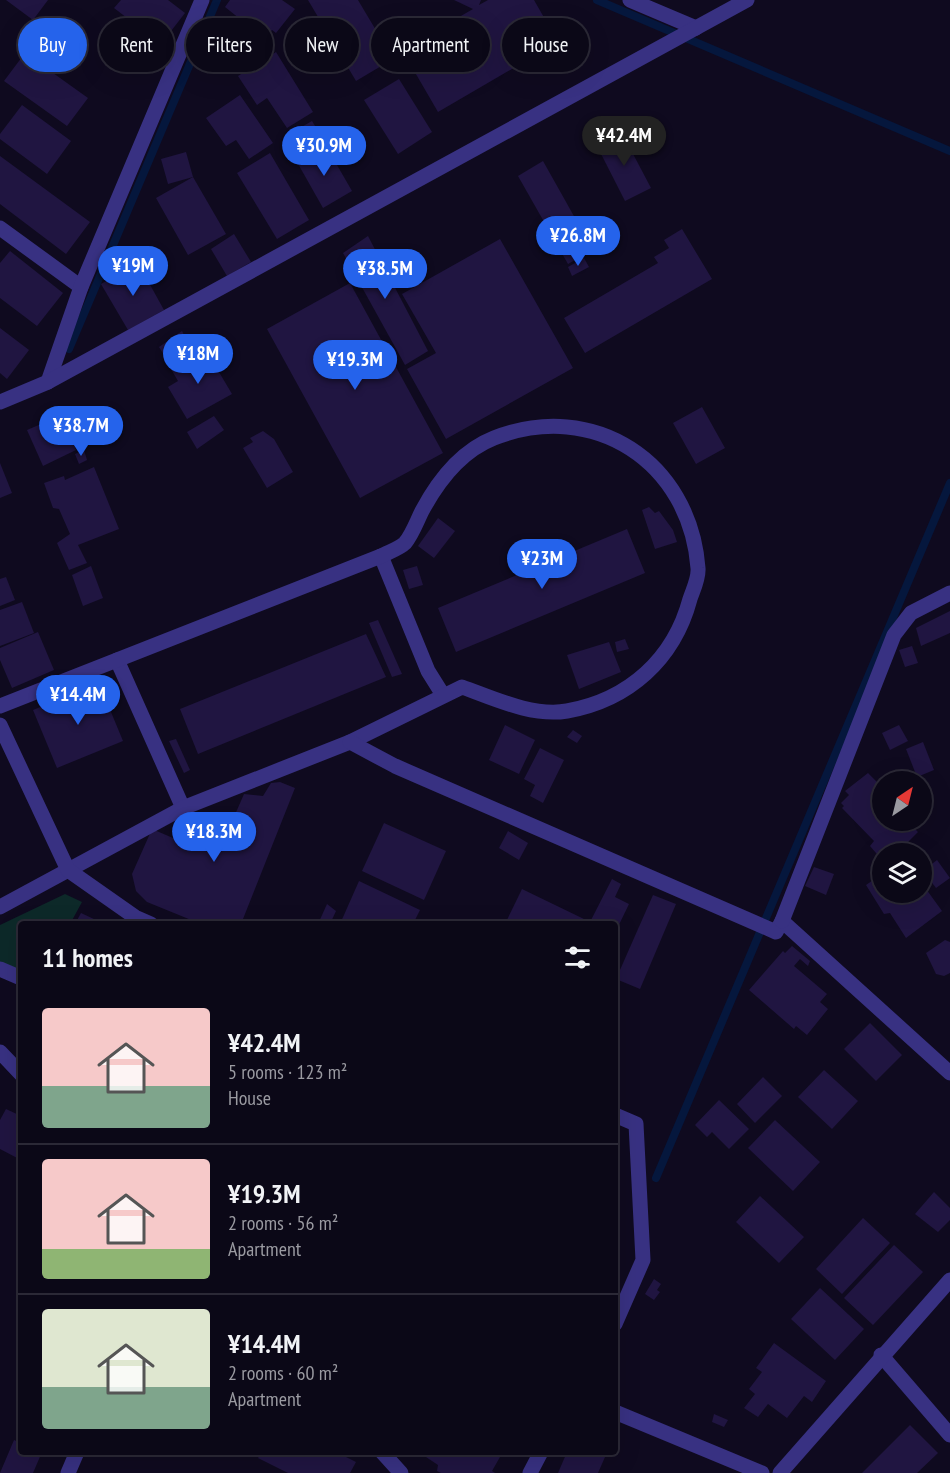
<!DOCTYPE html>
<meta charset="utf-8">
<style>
:root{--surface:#0b0817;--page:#141120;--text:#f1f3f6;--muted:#9a9aa1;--line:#2b2936;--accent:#2563eb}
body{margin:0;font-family:"PT Sans Narrow",sans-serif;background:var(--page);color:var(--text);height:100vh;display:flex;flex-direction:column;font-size:22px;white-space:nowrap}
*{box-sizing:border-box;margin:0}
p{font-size:20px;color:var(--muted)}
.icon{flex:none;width:33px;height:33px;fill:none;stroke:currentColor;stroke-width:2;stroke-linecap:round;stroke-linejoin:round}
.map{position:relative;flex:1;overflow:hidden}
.details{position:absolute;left:18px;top:921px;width:600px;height:534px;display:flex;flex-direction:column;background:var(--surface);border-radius:6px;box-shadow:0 6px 24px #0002,0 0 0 2px var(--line)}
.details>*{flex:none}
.guide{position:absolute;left:18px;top:18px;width:600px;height:54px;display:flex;gap:12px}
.needle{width:39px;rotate:35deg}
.tools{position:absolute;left:872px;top:771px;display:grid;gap:12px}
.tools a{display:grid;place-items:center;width:60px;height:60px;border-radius:50%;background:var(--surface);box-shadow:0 6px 24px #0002,0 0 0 2px var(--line);font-size:30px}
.price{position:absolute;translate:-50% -51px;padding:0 14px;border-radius:21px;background:var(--accent);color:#fff;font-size:20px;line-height:39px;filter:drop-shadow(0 2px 3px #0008)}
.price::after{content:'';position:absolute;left:50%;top:36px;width:18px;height:14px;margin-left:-9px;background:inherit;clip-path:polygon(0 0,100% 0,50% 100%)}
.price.on{background:#222;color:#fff}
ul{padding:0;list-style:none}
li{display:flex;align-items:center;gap:18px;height:150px;padding:0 24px}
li+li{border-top:2px solid var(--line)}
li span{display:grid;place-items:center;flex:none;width:168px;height:120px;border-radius:6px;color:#555}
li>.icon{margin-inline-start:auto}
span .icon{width:72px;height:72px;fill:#fffc;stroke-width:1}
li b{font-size:26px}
h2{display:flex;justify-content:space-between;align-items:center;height:72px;padding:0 24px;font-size:26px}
.tag{padding:0 21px;border-radius:27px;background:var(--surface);box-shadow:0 6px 24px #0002,0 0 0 2px var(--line);font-size:21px;line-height:54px}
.tag.on{background:var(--accent);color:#fff}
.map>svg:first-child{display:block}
.green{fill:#0d2929}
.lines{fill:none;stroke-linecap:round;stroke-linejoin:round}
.stream{stroke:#05173d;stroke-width:8}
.building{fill:#201541}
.minor{stroke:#383182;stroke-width:15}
.tertiary{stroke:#383182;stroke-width:15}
</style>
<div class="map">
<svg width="950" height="1473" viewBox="0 0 950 1473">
<rect width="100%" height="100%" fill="#0f0a1f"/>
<polygon class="green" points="65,894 82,902 70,924 21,924 21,972 0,962 0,925"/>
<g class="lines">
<g class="stream">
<polyline points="597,0 950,151"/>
<polyline points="69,349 217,0"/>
<polyline points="656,1178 950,483"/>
</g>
</g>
<g class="building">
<polygon points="6,0 48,0 33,20"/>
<polygon points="121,0 168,0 185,13 161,44 114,8"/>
<polygon points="230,0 282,0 295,9 276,33 272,30 265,39 225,7"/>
<polygon points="308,0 358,0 393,59 356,81"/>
<polygon points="454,0 481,0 479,5 488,0 534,0 558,42 438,112 402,50 473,9"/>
<polygon points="246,35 261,53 236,74 221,58"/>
<polygon points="276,52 313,112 287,128 267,98 257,105 238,76"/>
<polygon points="25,53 88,98 67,126 4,81"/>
<polygon points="399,79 432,132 398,154 364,100"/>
<polygon points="240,95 273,143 249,159 236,140 226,146 206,118"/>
<polygon points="22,105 71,141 47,174 0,139 0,134"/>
<polygon points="312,121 323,139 294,155 284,137"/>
<polygon points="622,133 651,188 625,201 597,146"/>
<polygon points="326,146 352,191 323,208 297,162"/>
<polygon points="186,152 193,177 226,234 188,255 156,198 193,177 168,184 161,159"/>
<polygon points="270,153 309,220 277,239 237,173"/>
<polygon points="0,156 90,222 66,254 0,204"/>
<polygon points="543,161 593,250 568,264 518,176"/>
<polygon points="682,229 712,279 585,353 564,318 658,263 654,257 669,248 664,240"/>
<polygon points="234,234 251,262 227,276 211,249"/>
<polygon points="368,236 428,351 405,365 343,253"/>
<polygon points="500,239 573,368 446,439 407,369 436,353 402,294"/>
<polygon points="10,251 63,293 37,326 0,298 0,263"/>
<polygon points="584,258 589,267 572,276 568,267"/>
<polygon points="138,263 164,310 128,330 101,284"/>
<polygon points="350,283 443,453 360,498 267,329"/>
<polygon points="0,328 29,350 7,379 0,373"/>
<polygon points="182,331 189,345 167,360 159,347"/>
<polygon points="203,352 206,362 216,367 232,394 187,419 168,387 178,381 171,369 176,367 175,364 182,360 191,360 194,355"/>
<polygon points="702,407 725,448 696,464 673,423"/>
<polygon points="62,415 76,450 43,466 27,430"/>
<polygon points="214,416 224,430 197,449 187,432"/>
<polygon points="263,431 274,439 293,472 267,488 243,448 253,442 250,438"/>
<polygon points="84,450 87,460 79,464 75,454"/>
<polygon points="0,463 12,493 0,498"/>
<polygon points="94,467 119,529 78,545 87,563 69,570 57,543 70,534 59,509 53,508 44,483 64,476 65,480"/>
<polygon points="649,507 655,513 659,511 673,530 677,542 655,549 642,510"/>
<polygon points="438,518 455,531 434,558 418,546"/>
<polygon points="627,529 645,573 456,652 438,608"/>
<polygon points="91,566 103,598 83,606 72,575"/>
<polygon points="417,566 423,585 409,589 403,570"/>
<polygon points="6,577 15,600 0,606 0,579"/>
<polygon points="22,602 34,633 0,646 0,610"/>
<polygon points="950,611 950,633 921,646 916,628"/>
<polygon points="378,620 402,674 392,677 369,623"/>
<polygon points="38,632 54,670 12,688 0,660 0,648"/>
<polygon points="366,634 386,677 198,754 180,709"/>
<polygon points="625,639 629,649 617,652 615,642"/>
<polygon points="609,642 621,672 579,689 567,655"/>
<polygon points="912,646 918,663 905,667 899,650"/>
<polygon points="99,683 123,741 57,768 33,710"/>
<polygon points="505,725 535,740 519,774 489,760"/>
<polygon points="899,725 908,741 890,750 882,733"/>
<polygon points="573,730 582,736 577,743 567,737"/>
<polygon points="176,739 190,770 184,773 169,741"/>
<polygon points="923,742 934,770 917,777 906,749"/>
<polygon points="540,748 564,760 543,803 530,796 535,785 524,779"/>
<polygon points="868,773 882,787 882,820 906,820 918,832 896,854 882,854 882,860 870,846 874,841 842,808 844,806 841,803 849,795 845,791"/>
<polygon points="280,782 295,788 241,924 201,924 147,902 136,891 132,874 152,829 201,850 212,826 227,833 244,794 263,796 271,783"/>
<polygon points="384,823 446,851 424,900 362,871"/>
<polygon points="508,831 528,843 519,860 499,848"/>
<polygon points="937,860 950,878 936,888 923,871"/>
<polygon points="814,867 834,874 826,895 805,886"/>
<polygon points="882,870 882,892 921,892 921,882 942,911 906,938 890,913 884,914 866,885 879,876 876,874"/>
<polygon points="612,879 621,884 615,897 629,904 615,933 615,924 589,924"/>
<polygon points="359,881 420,910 413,924 340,924"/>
<polygon points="522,889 586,920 585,924 505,924"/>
<polygon points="653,895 676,904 640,989 616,979"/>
<polygon points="327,904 336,911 330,924 318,924"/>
<polygon points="81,913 96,920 94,924 75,924"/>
<polygon points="945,940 950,942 950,973 944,976 936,974 926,953"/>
<polygon points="792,946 810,961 808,966 800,959 794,966 827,994 820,1002 828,1009 807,1035 796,1026 794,1029 749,990 783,951 785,953"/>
<polygon points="870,1023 902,1055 876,1081 844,1049"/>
<polygon points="824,1070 858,1101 832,1129 798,1097"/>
<polygon points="763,1077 782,1096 755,1123 737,1104"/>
<polygon points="719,1100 749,1129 729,1149 712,1132 707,1137 695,1125"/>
<polygon points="6,1109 21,1116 21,1160 0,1149 0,1120"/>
<polygon points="775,1120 820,1162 793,1191 748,1148"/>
<polygon points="934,1192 950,1208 950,1220 938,1232 915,1214"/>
<polygon points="760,1196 804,1237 779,1263 736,1222"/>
<polygon points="863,1218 890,1243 842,1294 816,1269"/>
<polygon points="894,1245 923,1272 873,1325 844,1298"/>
<polygon points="654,1279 661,1284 657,1290 660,1292 654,1300 645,1294"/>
<polygon points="820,1288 864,1329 835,1360 791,1319"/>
<polygon points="774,1343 826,1381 812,1402 804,1396 787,1418 768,1404 758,1417 744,1408 755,1394 749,1389 762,1372 756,1368"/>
<polygon points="714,1414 728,1420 724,1427 712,1422"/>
<polygon points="910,1425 938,1453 917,1473 862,1473"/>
<polygon points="14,1440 21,1443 21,1452 42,1452 33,1473 0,1473"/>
<polygon points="262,1452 336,1452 356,1462 350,1473 288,1473 258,1458"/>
<polygon points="425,1452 493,1452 500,1457 492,1471 495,1473 441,1473 437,1471 438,1465 423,1455"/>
<polygon points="567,1452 596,1452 605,1457 598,1473 558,1473"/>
</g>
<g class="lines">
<g class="minor">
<polyline points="630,0 696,28"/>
<polyline points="0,228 81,287"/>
<polyline points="48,382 81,287 202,0"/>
<polyline points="0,402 48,382 747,0"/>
<polyline points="381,556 428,671 443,695"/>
<polyline points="117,660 183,808"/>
<path d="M0,706L381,556C388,552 399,549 405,543C412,535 417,521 422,511C438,481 461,451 494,438C594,399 690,462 698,568C699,578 693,590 690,599C674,659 629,700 567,711C532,717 493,698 462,687L350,742L183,808L0,907"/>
<polyline points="0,725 68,870 135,917 151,924"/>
<polyline points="350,742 395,766 776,932 782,921 950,1073"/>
<polyline points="782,921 894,635 911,613 950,593"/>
<polyline points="0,969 21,978"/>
<polyline points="0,1052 21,1074"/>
<polyline points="615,1115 636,1124 643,1260 615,1324"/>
<polyline points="881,1355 950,1435"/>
<polyline points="615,1412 762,1473"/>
<polyline points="382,1452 401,1473"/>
<polyline points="68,1473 77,1452"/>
<polyline points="530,1473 541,1452"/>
</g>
<polyline class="tertiary" points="780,1473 950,1280"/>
</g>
</svg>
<div class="tools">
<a><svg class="needle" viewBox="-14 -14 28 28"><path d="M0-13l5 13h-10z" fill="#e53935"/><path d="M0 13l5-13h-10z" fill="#9a9aa1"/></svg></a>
<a><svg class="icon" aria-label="layers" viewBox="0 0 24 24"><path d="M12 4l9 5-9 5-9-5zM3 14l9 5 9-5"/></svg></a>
</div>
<b class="price on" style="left:624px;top:167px">¥42.4M</b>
<b class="price" style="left:324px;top:177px">¥30.9M</b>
<b class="price" style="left:578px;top:267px">¥26.8M</b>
<b class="price" style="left:133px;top:297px">¥19M</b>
<b class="price" style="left:385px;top:300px">¥38.5M</b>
<b class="price" style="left:198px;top:385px">¥18M</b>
<b class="price" style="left:355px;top:391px">¥19.3M</b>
<b class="price" style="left:81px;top:457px">¥38.7M</b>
<b class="price" style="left:542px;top:590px">¥23M</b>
<b class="price" style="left:78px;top:726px">¥14.4M</b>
<b class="price" style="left:214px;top:863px">¥18.3M</b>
<div class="guide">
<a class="tag on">Buy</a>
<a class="tag">Rent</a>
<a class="tag">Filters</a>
<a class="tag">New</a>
<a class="tag">Apartment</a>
<a class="tag">House</a>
</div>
<section class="details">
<h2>11 homes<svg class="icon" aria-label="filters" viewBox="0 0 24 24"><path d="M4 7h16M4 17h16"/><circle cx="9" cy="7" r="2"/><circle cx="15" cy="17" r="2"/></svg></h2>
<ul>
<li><span style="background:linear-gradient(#f6c9c9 65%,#7fa58c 0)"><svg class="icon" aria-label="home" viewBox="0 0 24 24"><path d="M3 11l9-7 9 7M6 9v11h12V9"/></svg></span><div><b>¥42.4M</b><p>5 rooms · 123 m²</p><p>House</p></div></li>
<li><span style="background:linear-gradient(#f6c9c9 75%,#8fb573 0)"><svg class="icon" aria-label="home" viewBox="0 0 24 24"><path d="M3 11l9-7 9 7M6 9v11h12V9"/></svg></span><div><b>¥19.3M</b><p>2 rooms · 56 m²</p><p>Apartment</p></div></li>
<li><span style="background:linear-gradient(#dfe7d0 65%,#7fa58c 0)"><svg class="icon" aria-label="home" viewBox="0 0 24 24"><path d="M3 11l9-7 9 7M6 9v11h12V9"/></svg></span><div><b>¥14.4M</b><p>2 rooms · 60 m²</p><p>Apartment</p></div></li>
</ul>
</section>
</div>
